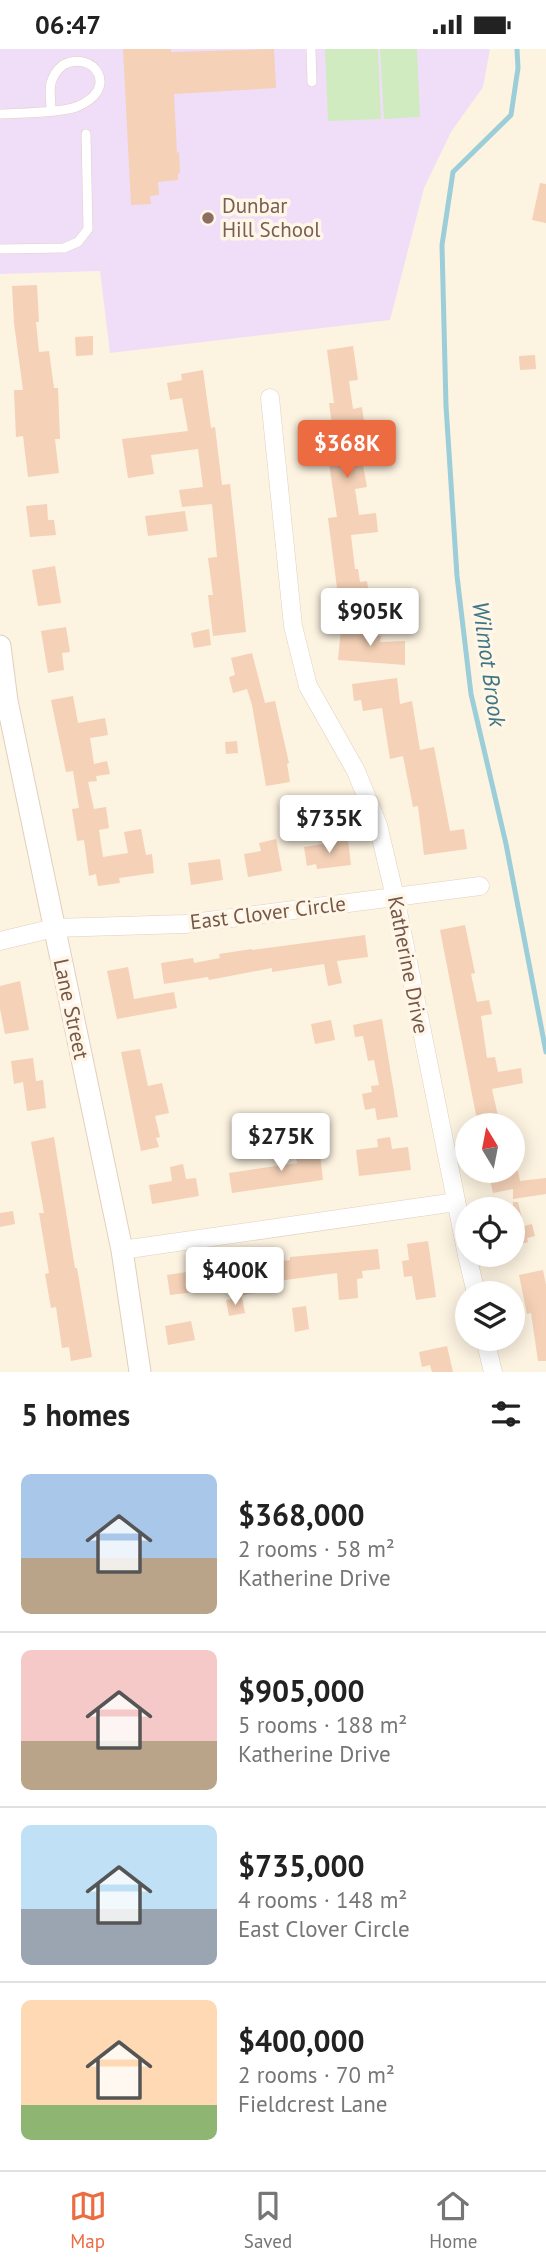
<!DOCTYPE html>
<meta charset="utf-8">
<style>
:root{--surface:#fff;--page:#f6f6f6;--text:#222;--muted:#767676;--line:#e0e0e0;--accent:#ec6b41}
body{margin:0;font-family:"PT Sans",sans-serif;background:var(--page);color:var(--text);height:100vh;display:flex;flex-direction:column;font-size:26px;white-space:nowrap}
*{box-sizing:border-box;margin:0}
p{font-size:23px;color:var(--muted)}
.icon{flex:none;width:38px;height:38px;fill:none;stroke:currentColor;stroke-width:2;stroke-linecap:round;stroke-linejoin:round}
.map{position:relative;height:1323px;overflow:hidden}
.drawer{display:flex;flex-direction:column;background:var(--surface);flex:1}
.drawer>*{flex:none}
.needle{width:46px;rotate:350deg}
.fabs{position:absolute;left:455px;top:1064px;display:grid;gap:14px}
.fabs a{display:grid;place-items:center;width:70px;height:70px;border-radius:50%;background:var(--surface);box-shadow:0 4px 18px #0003;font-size:35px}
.price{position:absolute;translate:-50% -60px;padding:0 16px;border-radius:7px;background:#fff;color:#222;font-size:23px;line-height:46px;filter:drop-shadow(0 2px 4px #0008)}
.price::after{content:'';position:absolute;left:50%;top:42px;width:21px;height:16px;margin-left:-10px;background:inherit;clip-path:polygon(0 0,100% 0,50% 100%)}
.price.current{background:var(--accent);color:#fff}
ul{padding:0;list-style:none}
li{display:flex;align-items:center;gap:21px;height:175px;padding:0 21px}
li+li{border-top:2px solid var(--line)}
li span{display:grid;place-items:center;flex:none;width:196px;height:140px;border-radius:10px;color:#555}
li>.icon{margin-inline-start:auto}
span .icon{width:84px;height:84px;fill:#fffc;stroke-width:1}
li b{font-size:30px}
h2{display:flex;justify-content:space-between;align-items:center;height:84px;padding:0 21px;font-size:30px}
.status{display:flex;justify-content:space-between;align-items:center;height:49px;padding:0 35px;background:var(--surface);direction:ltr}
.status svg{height:19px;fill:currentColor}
.tab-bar{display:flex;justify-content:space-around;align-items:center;height:98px;border-top:2px solid var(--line);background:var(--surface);font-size:19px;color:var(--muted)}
.tab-bar a{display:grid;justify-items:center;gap:4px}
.tab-bar .current{color:var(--accent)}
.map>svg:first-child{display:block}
.education{fill:#f0def9}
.green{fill:#d0ebbf}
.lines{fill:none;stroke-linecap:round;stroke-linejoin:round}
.stream{stroke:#9bced9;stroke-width:5}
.building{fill:#f4d1b7}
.service-casing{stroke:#e1cfbd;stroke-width:10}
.minor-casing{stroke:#e1cfbd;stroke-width:19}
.tertiary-casing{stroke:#e1cfbd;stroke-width:23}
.service{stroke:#fff;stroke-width:9}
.minor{stroke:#fff;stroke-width:18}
.tertiary{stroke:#fff;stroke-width:21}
.education-dot{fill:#8d6e63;stroke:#fff6e8;stroke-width:2.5}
.labels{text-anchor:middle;stroke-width:7;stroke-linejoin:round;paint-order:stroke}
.education-label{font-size:21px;fill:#785e54;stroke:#fff6e8;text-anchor:start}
.street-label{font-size:21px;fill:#755847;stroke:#fff6e8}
.water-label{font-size:23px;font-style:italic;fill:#3d7683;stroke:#fff6e8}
</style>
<div class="status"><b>06:47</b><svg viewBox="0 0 49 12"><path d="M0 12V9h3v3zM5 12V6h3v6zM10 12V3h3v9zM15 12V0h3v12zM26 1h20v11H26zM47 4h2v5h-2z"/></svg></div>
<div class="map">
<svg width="546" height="1323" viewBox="0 0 546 1323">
<rect width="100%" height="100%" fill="#fdf3e1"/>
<polygon class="education" points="0,0 490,0 483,38 451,83 424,139 390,271 110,304 100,222 0,225"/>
<g class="green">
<polygon points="325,0 378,0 381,70 328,72"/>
<polygon points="380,0 417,0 420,68 384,70"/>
</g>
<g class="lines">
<polyline class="stream" points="517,0 518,19 511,66 453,123 442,196 446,357 457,527 471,645 506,795 546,1003"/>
</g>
<g class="building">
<polygon points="123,0 171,0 171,3 274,0 276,39 174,45 177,104 179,103 180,123 178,125 178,131 158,133 159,146 150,147 151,155 131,156"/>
<polygon points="540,134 546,135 546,174 532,171"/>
<polygon points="37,236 39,273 36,273 39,303 49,302 54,339 58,339 60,390 55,390 59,424 28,428 23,387 16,388 14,341 23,341 14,274 12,237"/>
<polygon points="93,287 93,306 76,307 75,288"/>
<polygon points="353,297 358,331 349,332 353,360 362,358 364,372 355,373 367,438 355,440 359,466 376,464 378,483 351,486 355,520 358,520 360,533 367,532 369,545 361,546 363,559 340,562 328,469 337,468 329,414 337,412 329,354 334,354 327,301"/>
<polygon points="535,306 536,320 520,321 519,307"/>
<polygon points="203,321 211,379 215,378 222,436 230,435 246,583 213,587 208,546 213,546 208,509 217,508 212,455 182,458 179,441 203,438 198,400 151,406 154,425 128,429 122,390 188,382 182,349 170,351 167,334 182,331 181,325"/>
<polygon points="47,455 48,471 54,471 56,486 30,488 26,457"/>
<polygon points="185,462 188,482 148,487 145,467"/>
<polygon points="55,517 61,554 38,557 32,521"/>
<polygon points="66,578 70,603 62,604 64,621 48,624 41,582"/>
<polygon points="341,579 373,582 373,587 381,587 380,593 405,592 405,616 338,611"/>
<polygon points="209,580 211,596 194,599 191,584"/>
<polygon points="252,604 265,654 275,652 289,714 287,715 290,733 266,737 252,656 247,640 233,644 229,628 235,626 231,609"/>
<polygon points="397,629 400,655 412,652 420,701 434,698 450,782 464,780 467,800 424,806 418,757 413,758 403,707 390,710 382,659 363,662 361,651 354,652 352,635"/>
<polygon points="73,647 78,674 105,669 108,686 90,689 94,715 107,712 110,725 96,727 97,732 88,733 94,760 106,758 109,779 99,781 103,808 128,804 124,783 141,780 146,806 152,805 154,824 119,829 120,834 98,837 96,825 89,827 84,791 77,792 72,760 79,759 73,722 66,723 51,651"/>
<polygon points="237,692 238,704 226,705 225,693"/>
<polygon points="276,790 282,822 248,828 244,805 261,802 259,794"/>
<polygon points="348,791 351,816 317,820 316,815 307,817 304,798"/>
<polygon points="220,810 223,831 191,836 188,814"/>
<polygon points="465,876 475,924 471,925 477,953 489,951 492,965 481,967 487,1009 495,1008 498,1023 521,1019 523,1034 492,1040 500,1076 478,1076 440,881"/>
<polygon points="365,886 368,908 337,912 342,934 328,937 324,915 272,923 272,919 209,931 208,928 164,935 161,914 193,909 194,914 220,909 219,905 252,900 252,901"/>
<polygon points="128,918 134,950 174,943 177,959 117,970 107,922"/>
<polygon points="20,932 29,981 5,985 0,960 0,937"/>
<polygon points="382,970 398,1068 377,1071 375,1059 365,1061 362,1045 372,1043 371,1037 379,1036 374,1011 368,1012 363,987 355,988 353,976"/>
<polygon points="331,971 335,991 315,995 311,975"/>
<polygon points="140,1000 148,1037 162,1034 169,1064 155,1067 160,1088 156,1089 159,1098 141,1102 121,1003"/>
<polygon points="33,1009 36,1032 43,1031 46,1059 27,1062 23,1033 14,1035 11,1012"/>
<polygon points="325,1075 328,1092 312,1095 309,1078"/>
<polygon points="54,1088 75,1219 77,1219 92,1308 71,1312 69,1298 62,1299 56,1258 51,1259 45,1225 49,1224 39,1164 44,1164 31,1093"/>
<polygon points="390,1088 392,1100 408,1098 411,1121 359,1127 356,1101 378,1098 377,1090"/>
<polygon points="319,1097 323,1131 232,1144 229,1124 297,1114 295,1100"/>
<polygon points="183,1115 186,1130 196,1129 199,1147 152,1155 149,1136 172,1132 170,1118"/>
<polygon points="488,1122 518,1122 520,1132 546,1129 546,1145 513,1150 513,1140 493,1144"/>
<polygon points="513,1153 518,1153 524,1177 532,1175 535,1187 527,1189 528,1193 513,1197"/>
<polygon points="13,1162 15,1175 0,1178 0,1164"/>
<polygon points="428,1192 436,1248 416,1251 412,1227 404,1228 402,1212 409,1211 407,1195"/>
<polygon points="378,1200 380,1220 362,1222 363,1229 357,1230 358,1249 339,1251 337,1224 271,1233 272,1235 255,1238 256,1244 236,1247 232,1219 290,1211 290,1208"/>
<polygon points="200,1221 203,1242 170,1246 167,1226"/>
<polygon points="543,1221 546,1236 546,1312 538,1312 531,1264 527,1265 519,1226"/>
<polygon points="242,1248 245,1264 229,1267 226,1251"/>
<polygon points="306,1257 309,1280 295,1283 292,1259"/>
<polygon points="191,1272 195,1291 168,1296 165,1277"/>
<polygon points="447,1297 453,1323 432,1323 430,1316 422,1318 419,1303"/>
</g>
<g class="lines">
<g class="service-casing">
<g id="service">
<polyline points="311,0 312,33"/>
<path d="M0,65C18,64 61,64 76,58C122,40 93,0 63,16C58,20 53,27 51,34C49,42 51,52 51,61"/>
<polyline points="0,200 64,199 78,193 88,180 86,85"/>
</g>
</g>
<g class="minor-casing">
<g id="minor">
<polyline points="270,349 293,577 308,637 356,722 378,776 395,848 467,1206"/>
<polyline points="0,892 54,879 185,875 480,837"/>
<polyline points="122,1201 456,1153"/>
<polyline points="467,1206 476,1244"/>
<polyline points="485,1290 493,1323"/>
</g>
</g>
<g class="tertiary-casing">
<polyline id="tertiary" points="0,597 7,652 122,1201 140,1323"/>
</g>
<use href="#service" class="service"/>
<use href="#minor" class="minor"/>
<use href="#tertiary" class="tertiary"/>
</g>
<circle class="education-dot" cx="208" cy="169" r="7"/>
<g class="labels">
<g class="education-label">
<text x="222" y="164">Dunbar<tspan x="222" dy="24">Hill School</tspan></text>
</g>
<g class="street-label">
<text transform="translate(268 864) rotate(-7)" y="7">East Clover Circle</text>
<text transform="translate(408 916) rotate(79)" y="7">Katherine Drive</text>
<text transform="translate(71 960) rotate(78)" y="7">Lane Street</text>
</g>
<g class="water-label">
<text transform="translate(489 615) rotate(82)" y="8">Wilmot Brook</text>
</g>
</g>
</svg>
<div class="fabs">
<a><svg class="needle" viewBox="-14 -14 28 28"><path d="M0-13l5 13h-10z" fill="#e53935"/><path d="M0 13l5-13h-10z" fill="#767676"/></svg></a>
<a><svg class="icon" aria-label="locate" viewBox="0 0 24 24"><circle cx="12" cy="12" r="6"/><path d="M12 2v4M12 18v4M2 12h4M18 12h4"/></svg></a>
<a><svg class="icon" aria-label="layers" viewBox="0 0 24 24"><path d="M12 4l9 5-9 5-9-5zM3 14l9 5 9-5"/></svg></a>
</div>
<b class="price current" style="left:347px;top:431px">$368K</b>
<b class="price" style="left:370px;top:599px">$905K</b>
<b class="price" style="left:329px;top:806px">$735K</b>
<b class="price" style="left:281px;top:1124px">$275K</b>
<b class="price" style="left:235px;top:1258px">$400K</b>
</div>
<section class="drawer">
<h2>5 homes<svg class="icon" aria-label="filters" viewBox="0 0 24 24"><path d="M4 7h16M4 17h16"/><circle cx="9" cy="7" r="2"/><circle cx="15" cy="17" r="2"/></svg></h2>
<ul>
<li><span style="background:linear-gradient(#a9c7e8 60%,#b9a48a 0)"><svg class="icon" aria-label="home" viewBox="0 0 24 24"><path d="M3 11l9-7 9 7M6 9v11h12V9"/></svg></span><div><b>$368,000</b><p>2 rooms · 58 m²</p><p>Katherine Drive</p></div></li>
<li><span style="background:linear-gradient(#f6c9c9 65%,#b9a48a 0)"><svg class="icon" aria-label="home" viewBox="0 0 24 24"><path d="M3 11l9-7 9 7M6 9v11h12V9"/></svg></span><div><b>$905,000</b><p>5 rooms · 188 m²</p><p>Katherine Drive</p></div></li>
<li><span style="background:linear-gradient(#bfe0f5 60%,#9aa5b1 0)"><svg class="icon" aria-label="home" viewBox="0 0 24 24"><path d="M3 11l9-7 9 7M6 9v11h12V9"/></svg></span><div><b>$735,000</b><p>4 rooms · 148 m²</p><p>East Clover Circle</p></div></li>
<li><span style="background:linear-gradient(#ffd9b3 75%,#8fb573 0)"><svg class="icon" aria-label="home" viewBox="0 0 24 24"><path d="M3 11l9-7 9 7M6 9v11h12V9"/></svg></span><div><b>$400,000</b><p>2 rooms · 70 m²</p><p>Fieldcrest Lane</p></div></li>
</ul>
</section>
<nav class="tab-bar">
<a class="current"><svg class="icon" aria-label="map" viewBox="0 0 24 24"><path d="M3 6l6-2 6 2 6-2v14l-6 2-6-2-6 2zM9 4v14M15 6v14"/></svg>Map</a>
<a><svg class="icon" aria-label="saved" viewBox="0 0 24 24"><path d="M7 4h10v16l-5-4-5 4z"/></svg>Saved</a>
<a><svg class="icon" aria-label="home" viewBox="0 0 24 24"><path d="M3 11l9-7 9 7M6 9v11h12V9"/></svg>Home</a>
</nav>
